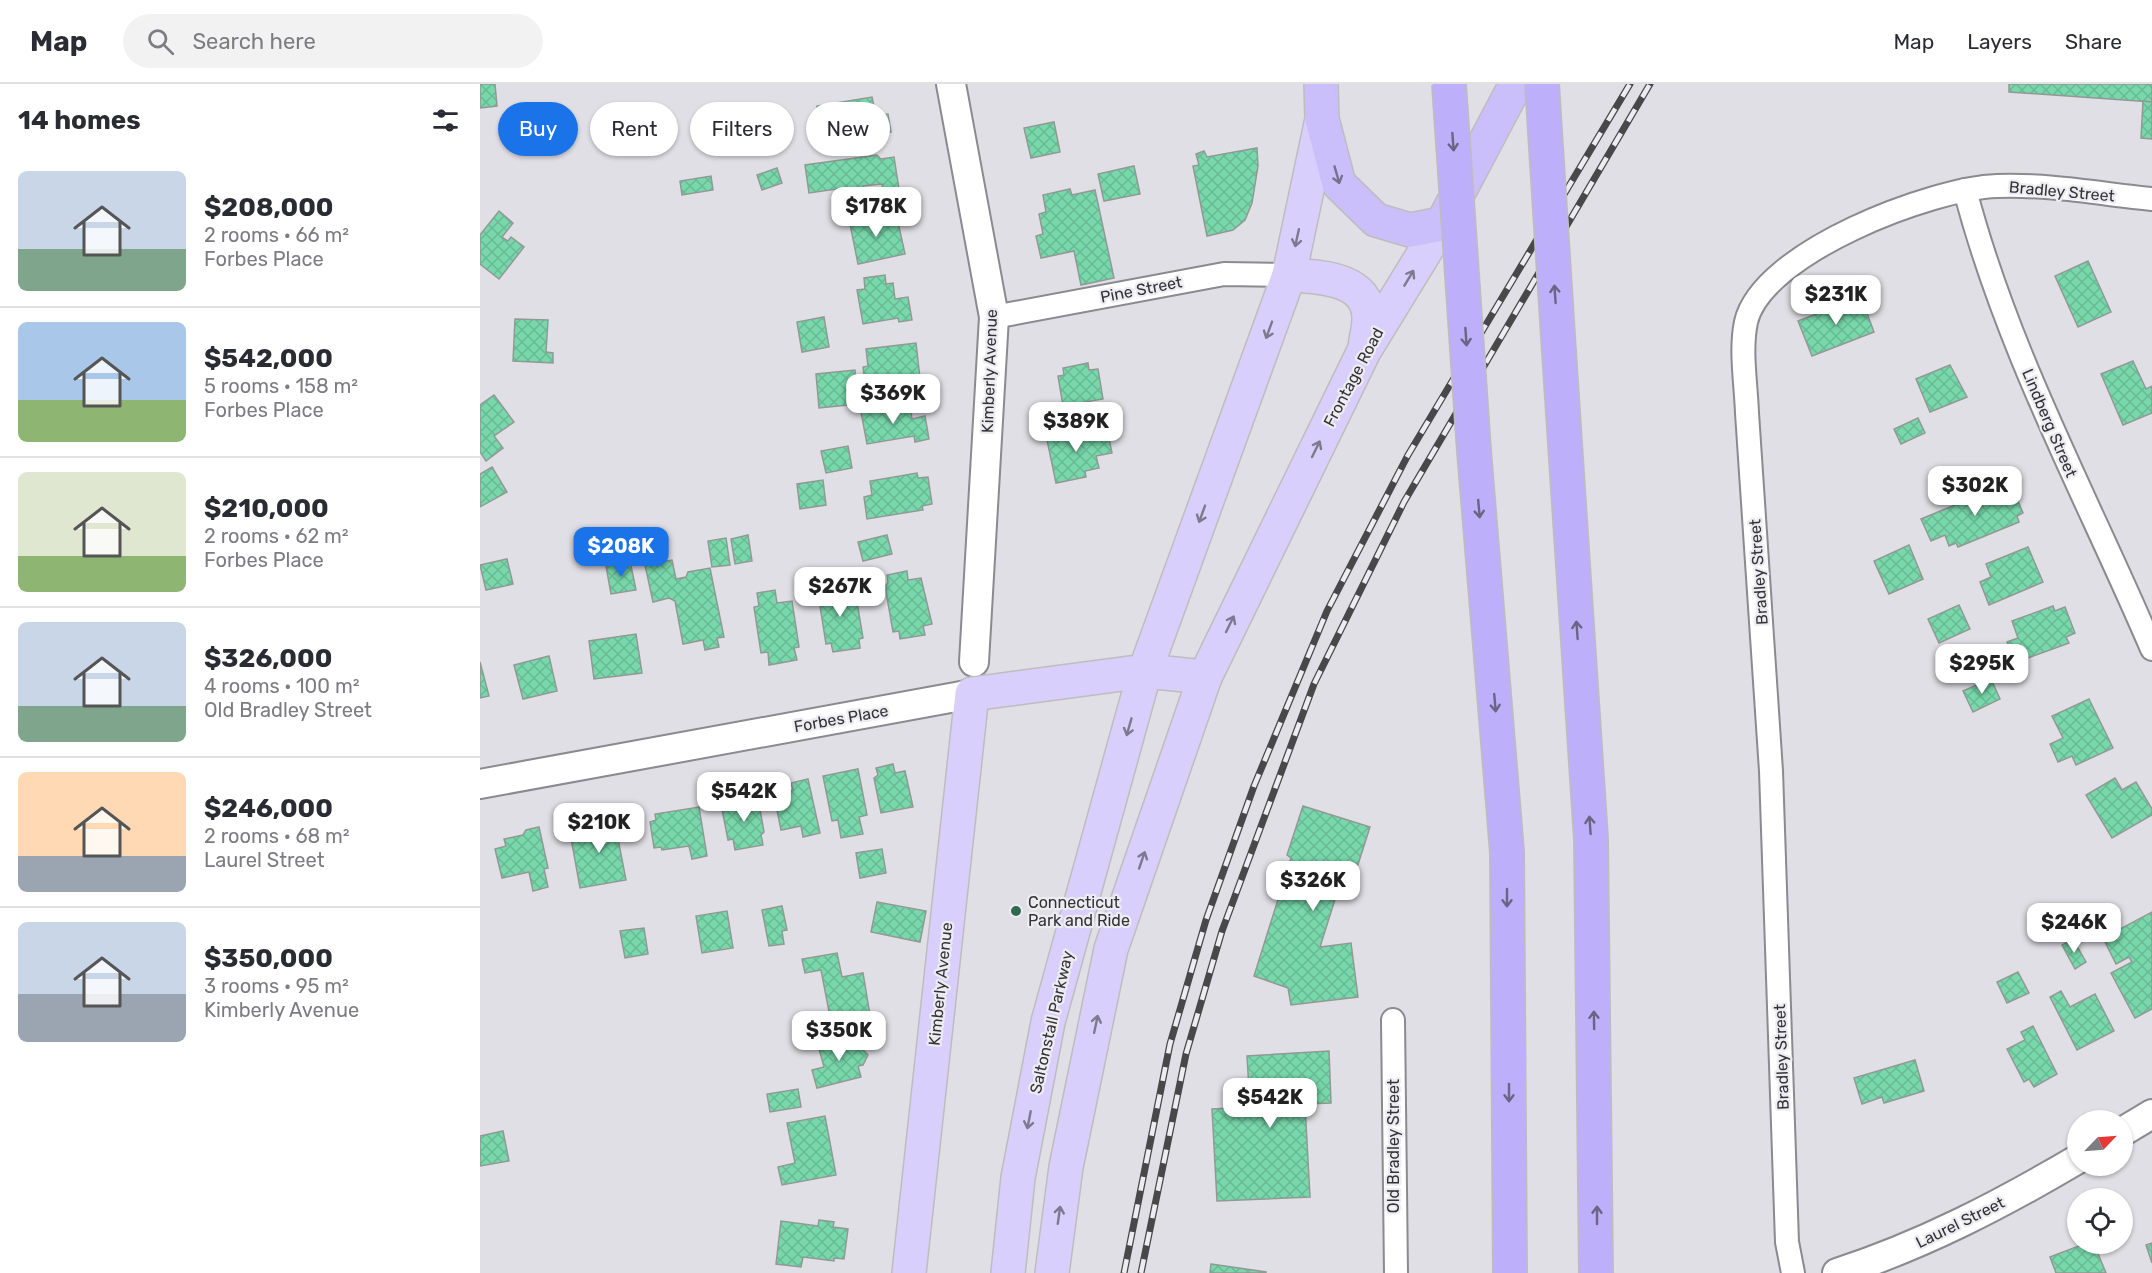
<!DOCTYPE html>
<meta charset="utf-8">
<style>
:root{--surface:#fff;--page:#f2f2f3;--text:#2b2b33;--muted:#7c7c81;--line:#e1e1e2;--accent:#1a73e8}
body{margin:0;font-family:Rubik,sans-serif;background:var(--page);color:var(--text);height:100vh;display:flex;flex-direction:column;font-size:22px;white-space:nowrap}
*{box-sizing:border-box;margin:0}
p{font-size:20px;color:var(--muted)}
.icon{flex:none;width:33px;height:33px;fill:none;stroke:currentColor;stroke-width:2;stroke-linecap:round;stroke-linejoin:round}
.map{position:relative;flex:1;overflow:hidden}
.side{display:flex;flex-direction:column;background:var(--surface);width:480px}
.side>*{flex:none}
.top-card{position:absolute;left:18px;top:18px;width:570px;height:54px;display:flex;gap:12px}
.needle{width:39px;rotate:65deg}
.tools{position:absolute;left:1587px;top:1026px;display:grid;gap:12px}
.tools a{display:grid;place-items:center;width:66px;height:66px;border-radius:50%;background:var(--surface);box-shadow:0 2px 4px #0004;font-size:30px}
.price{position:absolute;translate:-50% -51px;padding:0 14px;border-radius:12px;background:#fff;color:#222;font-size:20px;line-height:39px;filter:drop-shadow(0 2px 3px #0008)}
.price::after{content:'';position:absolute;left:50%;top:36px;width:18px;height:14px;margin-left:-9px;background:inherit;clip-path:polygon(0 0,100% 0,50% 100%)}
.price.current{background:var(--accent);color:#fff}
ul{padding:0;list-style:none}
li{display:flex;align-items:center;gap:18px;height:150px;padding:0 18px}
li+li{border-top:2px solid var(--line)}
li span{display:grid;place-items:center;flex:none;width:168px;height:120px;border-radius:9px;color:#555}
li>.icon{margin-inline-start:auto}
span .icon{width:72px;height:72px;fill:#fffc;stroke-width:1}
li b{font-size:26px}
h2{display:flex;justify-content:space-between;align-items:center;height:72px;padding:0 18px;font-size:26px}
.tag{padding:0 21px;border-radius:27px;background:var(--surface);box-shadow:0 2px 4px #0004;font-size:21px;line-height:54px}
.tag.current{background:var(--accent);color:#fff}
header{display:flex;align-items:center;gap:36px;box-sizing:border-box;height:84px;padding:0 30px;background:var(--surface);border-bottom:2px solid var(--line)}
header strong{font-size:28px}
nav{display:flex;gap:33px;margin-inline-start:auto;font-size:21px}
.search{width:420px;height:54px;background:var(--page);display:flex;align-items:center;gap:15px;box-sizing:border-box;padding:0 21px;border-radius:33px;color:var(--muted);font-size:22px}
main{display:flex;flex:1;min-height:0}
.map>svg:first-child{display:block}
.building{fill:url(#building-cross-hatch);stroke:#929995;stroke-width:1.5}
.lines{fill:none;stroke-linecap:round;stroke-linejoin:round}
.minor-casing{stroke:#8b8a90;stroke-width:26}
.tertiary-casing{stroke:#8b8a90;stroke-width:32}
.primary-casing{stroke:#bebdbe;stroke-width:36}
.trunk-casing{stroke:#bebdbe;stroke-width:36}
.motorway-casing{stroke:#bebdbe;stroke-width:36}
.minor{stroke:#fff;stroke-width:22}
.tertiary{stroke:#fff;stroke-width:28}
.primary{stroke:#d8cffc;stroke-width:33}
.trunk{stroke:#cbbffb;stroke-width:33}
.motorway{stroke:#beaffa;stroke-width:33}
.rail-casing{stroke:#48474a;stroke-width:7}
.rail{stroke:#edecf2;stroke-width:4.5;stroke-dasharray:14;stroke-linecap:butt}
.motorway-bridge-casing{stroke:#bebdbe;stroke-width:36;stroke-linecap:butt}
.motorway-bridge{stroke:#beaffa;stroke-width:33}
.oneway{stroke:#6b6484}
.oneway2{stroke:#77718e}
.oneway3{stroke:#7d798f}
.poi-dot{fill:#31684f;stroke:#edecf2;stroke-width:2}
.labels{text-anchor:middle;stroke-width:4.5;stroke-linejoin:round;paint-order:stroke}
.street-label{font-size:16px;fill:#333235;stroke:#edecf2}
.poi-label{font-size:16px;fill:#333235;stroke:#edecf2;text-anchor:start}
</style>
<header>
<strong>Map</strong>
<div class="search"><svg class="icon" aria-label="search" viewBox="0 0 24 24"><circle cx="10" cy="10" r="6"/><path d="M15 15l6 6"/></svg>Search here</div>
<nav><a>Map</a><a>Layers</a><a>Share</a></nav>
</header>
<main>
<section class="side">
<h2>14 homes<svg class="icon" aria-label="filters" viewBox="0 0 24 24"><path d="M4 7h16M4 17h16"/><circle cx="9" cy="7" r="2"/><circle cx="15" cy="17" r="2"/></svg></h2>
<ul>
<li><span style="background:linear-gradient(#c9d6e8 65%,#7fa58c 0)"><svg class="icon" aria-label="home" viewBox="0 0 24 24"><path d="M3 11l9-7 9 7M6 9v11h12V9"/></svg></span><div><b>$208,000</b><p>2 rooms · 66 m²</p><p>Forbes Place</p></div></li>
<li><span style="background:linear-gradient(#a9c7e8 65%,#8fb573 0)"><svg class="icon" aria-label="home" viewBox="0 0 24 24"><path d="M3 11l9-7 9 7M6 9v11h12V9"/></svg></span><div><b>$542,000</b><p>5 rooms · 158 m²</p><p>Forbes Place</p></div></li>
<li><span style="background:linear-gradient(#dfe7d0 70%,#8fb573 0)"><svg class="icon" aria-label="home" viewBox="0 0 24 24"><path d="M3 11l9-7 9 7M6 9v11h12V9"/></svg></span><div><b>$210,000</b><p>2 rooms · 62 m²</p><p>Forbes Place</p></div></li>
<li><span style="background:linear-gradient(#c9d6e8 70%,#7fa58c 0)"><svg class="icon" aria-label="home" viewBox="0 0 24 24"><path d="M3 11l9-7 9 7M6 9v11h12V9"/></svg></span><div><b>$326,000</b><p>4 rooms · 100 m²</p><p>Old Bradley Street</p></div></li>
<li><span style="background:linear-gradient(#ffd9b3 70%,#9aa5b1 0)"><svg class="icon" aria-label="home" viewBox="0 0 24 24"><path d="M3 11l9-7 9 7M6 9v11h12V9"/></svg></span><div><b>$246,000</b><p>2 rooms · 68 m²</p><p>Laurel Street</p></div></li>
<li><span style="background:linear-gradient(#c9d6e8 60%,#9aa5b1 0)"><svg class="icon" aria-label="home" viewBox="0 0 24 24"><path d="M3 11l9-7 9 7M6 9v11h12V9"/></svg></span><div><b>$350,000</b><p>3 rooms · 95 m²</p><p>Kimberly Avenue</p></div></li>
</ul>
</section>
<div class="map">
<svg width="1672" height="1189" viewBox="0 0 1672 1189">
<defs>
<pattern id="building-cross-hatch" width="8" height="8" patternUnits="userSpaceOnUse" patternTransform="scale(1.5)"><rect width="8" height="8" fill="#78d8ab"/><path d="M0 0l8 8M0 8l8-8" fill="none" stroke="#68ba94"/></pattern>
</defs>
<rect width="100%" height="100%" fill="#e0dfe5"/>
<g class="building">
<polygon points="0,0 15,0 17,22 0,24"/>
<polygon points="1529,0 1672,0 1672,18 1529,8"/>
<polygon points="392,13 396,32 408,30 411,48 398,50 397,44 358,50 357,41 341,44 337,22"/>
<polygon points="1663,17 1672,18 1672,55 1661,54"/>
<polygon points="574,38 580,68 551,74 544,44"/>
<polygon points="777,64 778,82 772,119 765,136 753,146 727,152 713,82 719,81 716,70 724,67 727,73"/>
<polygon points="397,71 401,75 414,73 419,105 403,107 402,100 383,102 384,110 365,112 364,104 329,109 325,81"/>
<polygon points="654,82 660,110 624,117 618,90"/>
<polygon points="297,84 302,99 282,106 277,91"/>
<polygon points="231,92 233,106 202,111 200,97"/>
<polygon points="590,105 592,111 615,106 634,194 601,201 594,167 561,174 556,152 563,150 559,130 566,128 563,111"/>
<polygon points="19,127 33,139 22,153 28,157 31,153 44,163 19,195 0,180 0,151"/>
<polygon points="408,127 411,140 418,138 425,170 378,180 369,135"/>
<polygon points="1608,177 1631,228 1598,243 1575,192"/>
<polygon points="405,191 406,200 413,199 415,215 428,213 432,236 419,238 418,234 383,240 377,206 385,205 384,194"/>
<polygon points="1381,213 1394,248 1332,272 1318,237"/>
<polygon points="344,233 349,263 322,268 317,238"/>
<polygon points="35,235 68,236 66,268 73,269 73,279 33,277"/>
<polygon points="436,259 440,294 385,301 383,283 388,282 386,265"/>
<polygon points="1653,277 1666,305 1672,302 1672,329 1643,341 1621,290"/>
<polygon points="608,279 609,286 618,285 623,315 583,322 578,292 584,291 583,284"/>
<polygon points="1470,281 1487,313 1450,328 1436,295"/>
<polygon points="375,286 378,320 339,324 336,290"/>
<polygon points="14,311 34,338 14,352 23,364 6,377 0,368 0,321"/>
<polygon points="430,320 432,335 445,332 449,355 435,358 434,352 387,360 381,328"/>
<polygon points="1438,334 1445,349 1421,360 1414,345"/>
<polygon points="610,342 613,353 628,350 632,369 616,372 619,384 605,387 606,393 576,399 567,356 574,354 573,349"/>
<polygon points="368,362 372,384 346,389 341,367"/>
<polygon points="12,383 27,408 0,423 0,390"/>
<polygon points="437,389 438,394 448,393 452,420 442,422 443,426 387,435 384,413 392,411 390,397"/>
<polygon points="343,396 346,421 320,425 317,400"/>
<polygon points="1523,401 1525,405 1532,402 1543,429 1537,432 1539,438 1478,463 1476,459 1469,462 1465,451 1451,457 1441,435"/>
<polygon points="268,451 272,477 255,480 251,455"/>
<polygon points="407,451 412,470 383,477 378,458"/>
<polygon points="246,454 250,481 232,483 228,457"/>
<polygon points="1429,461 1443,495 1409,510 1394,477"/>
<polygon points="1548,463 1563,498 1509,521 1500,498 1511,493 1506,480"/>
<polygon points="27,475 33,500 6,506 0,481"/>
<polygon points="192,476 196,495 206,493 208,488 230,484 244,553 237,554 239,563 225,566 223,556 203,560 195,517 189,514 173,518 165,481"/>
<polygon points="150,477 156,506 131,510 126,482"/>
<polygon points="427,487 428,496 441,494 452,540 443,542 445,551 420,555 419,547 413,548 405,502 408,499 407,491"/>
<polygon points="359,500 361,509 375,506 383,554 379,555 380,564 353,568 351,559 346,560 337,503"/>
<polygon points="295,506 297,519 312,517 319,563 314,564 317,576 289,581 288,568 281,569 274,523 279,522 277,509"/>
<polygon points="1479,521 1490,545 1459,559 1448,535"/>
<polygon points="1573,522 1575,527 1585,523 1595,549 1586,553 1589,559 1548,574 1547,570 1538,573 1536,565 1531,567 1527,558 1538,554 1532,537"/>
<polygon points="156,550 162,589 114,595 109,557"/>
<polygon points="69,572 77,607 43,615 34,581"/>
<polygon points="0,578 9,612 0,614"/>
<polygon points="1511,595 1520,615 1493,628 1483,607"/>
<polygon points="1609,615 1633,664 1596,681 1592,672 1578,678 1570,660 1583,654 1572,632"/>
<polygon points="413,680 415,689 425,687 433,723 401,729 394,694 398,691 396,684"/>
<polygon points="378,685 387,731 379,733 383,750 361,754 358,736 352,737 343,692"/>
<polygon points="1635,694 1642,706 1656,698 1672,725 1672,731 1632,754 1606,711"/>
<polygon points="328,695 340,749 323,753 321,742 301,746 294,711 313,706 311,699"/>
<polygon points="278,714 284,748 281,751 283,761 255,766 253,755 248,756 241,720"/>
<polygon points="823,722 890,743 874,793 863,790 840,863 871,859 878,913 811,921 808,904 774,892 811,774 807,771"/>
<polygon points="219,723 227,772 212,775 209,762 182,766 181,763 174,764 170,738 176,736 175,730"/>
<polygon points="133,729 146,796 100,804 91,754 103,752 102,743 120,739 119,732"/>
<polygon points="59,743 68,784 64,785 68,803 53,807 49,788 22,794 15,765 26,762 24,755 43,751 46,746"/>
<polygon points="402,765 406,789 380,794 376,769"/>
<polygon points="397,818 446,827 440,858 391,848"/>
<polygon points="302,822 307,846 302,847 304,860 289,862 282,826"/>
<polygon points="247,827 253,864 222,869 216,832"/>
<polygon points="1672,828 1672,925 1655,934 1631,889 1652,878 1649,873 1636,880 1623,854"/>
<polygon points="164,844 168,870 145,874 140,847"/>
<polygon points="1593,855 1606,878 1595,885 1582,861"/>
<polygon points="357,869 362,893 383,889 390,931 351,938 341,886 325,889 322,875"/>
<polygon points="1538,888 1549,909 1527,919 1517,898"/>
<polygon points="1581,907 1590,923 1615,910 1634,947 1597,966 1570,913"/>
<polygon points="1553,942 1577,990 1554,1003 1549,995 1544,998 1527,965 1545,956 1541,948"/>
<polygon points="371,952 373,962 378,961 388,971 383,981 378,982 381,993 337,1004 332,986 344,983 338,961"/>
<polygon points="849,967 851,1019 825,1020 830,1113 737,1117 732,1025 770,1023 767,972"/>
<polygon points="1435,976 1444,1007 1404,1019 1402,1013 1382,1020 1374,994"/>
<polygon points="318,1005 321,1023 290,1028 287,1010"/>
<polygon points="345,1032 356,1091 302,1101 298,1083 315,1079 307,1039"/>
<polygon points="23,1047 29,1077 0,1082 0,1052"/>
<polygon points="339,1136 354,1138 353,1143 368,1145 364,1175 354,1174 354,1177 323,1173 321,1183 296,1180 301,1137 338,1142"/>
<polygon points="1672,1159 1672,1179 1666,1161"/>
<polygon points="1604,1160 1614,1160 1626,1189 1576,1189 1570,1173"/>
<polygon points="731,1180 786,1188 786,1189 730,1189"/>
</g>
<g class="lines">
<g class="minor-casing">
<g id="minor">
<path d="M1485,106C1527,267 1607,413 1672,565"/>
<polyline points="514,233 744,190 809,191"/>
<polyline points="913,936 916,1189"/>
<path d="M1313,1189L1307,1158L1291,687L1267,329C1266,300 1260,266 1266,238C1282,168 1453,104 1517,102C1569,100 1621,110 1672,115"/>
</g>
</g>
<g class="tertiary-casing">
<g id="tertiary">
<polyline points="471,0 514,233 494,578"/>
<polyline points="0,700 492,610"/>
<polyline points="1642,1048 1672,1030"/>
<path d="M1357,1189C1443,1161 1520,1121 1598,1075"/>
</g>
</g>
<g class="primary-casing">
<g id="primary">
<path d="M809,191C838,193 889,193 889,235C889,244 886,254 885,263"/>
<polyline points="429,1189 492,610 665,587 725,593"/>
<polyline points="528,1189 538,1094 568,938 665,587 809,191 842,35"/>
<polyline points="572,1189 586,1083 631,865 725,593 884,267 962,140"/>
</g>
</g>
<g class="trunk-casing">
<polyline id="trunk" points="841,0 842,35 859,100 896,136 930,146 962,140 1036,0"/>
</g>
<g class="motorway-casing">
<g id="motorway">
<polyline points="1079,268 1111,755 1116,1189"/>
<polyline points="994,367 1027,768 1030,1189"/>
</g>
</g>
<use href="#minor" class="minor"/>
<use href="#tertiary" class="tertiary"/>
<use href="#primary" class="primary"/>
<use href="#trunk" class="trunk"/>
<use href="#motorway" class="motorway"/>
<g class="rail-casing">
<g id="rail">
<polyline points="644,1189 690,960 726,836 774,702 847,527 928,371 1150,0"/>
<polyline points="661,1189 706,970 742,847 834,600 924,418 1170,0"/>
</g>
</g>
<use href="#rail" class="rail"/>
<g class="motorway-bridge-casing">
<g id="motorway-bridge">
<polyline points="969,0 994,367"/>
<polyline points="1062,0 1079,268"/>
</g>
</g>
<use href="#motorway-bridge" class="motorway-bridge"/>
</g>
<defs><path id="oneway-shaft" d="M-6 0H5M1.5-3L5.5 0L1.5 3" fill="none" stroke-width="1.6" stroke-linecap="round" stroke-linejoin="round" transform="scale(1.5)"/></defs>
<g class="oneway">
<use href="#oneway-shaft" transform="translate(973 58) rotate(86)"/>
<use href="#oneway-shaft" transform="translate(1075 210) rotate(-94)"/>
<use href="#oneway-shaft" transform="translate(986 253) rotate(86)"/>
<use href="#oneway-shaft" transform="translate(999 425) rotate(85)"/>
<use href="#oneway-shaft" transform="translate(1097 546) rotate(-94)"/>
<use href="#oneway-shaft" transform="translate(1015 619) rotate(85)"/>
<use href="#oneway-shaft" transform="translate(1110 741) rotate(-94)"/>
<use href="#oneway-shaft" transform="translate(1027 814) rotate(90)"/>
<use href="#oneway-shaft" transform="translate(1114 936) rotate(-91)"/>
<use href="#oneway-shaft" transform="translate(1029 1009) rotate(90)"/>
<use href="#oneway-shaft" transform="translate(1117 1131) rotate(-90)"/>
</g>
<use class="oneway2" href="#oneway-shaft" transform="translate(857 91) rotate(74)"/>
<g class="oneway3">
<use href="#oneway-shaft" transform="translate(817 154) rotate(102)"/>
<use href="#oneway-shaft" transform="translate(929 194) rotate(-59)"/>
<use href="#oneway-shaft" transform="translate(789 246) rotate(110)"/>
<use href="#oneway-shaft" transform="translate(836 365) rotate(-64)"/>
<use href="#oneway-shaft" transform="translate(722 430) rotate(110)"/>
<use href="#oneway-shaft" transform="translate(750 540) rotate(-64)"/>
<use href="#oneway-shaft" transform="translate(649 643) rotate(106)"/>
<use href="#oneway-shaft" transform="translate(662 776) rotate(-71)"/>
<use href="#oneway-shaft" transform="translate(616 940) rotate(-78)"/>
<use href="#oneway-shaft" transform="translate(549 1036) rotate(101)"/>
<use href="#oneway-shaft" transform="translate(579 1131) rotate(-82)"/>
</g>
<circle class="poi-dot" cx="536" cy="827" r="6"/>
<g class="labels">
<g class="street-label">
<text transform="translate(1582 107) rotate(5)" y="6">Bradley Street</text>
<text transform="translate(661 205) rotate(-11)" y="6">Pine Street</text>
<text transform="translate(509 287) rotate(-88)" y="6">Kimberly Avenue</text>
<text transform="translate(873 293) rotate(-62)" y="6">Frontage Road</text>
<text transform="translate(1570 339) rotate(67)" y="6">Lindberg Street</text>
<text transform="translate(1278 488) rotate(-94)" y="6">Bradley Street</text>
<text transform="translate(361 634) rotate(-10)" y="6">Forbes Place</text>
<text transform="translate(460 900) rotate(-84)" y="6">Kimberly Avenue</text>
<text transform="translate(571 938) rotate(-77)" y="6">Saltonstall Parkway</text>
<text transform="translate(1301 973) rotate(-92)" y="6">Bradley Street</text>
<text transform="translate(913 1062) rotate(-90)" y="6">Old Bradley Street</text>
<text transform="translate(1480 1138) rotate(-26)" y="6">Laurel Street</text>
</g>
<g class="poi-label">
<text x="548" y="824">Connecticut<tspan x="548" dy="18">Park and Ride</tspan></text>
</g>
</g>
</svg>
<div class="tools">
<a><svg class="needle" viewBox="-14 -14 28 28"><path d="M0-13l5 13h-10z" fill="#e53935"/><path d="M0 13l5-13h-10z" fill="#7c7c81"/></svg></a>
<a><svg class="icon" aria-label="locate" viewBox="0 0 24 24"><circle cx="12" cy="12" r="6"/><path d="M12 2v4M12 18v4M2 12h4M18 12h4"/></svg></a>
</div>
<b class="price" style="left:396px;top:154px">$178K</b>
<b class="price" style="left:1356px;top:242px">$231K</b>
<b class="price" style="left:413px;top:341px">$369K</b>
<b class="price" style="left:596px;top:369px">$389K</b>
<b class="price" style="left:1495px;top:433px">$302K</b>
<b class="price current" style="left:141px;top:494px">$208K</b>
<b class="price" style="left:360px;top:534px">$267K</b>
<b class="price" style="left:1502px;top:611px">$295K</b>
<b class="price" style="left:264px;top:739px">$542K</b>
<b class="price" style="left:119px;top:770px">$210K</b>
<b class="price" style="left:833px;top:828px">$326K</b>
<b class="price" style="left:1594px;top:870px">$246K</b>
<b class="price" style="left:359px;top:978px">$350K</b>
<b class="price" style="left:790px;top:1045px">$542K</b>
<div class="top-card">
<a class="tag current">Buy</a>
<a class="tag">Rent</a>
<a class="tag">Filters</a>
<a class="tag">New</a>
</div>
</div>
</main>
